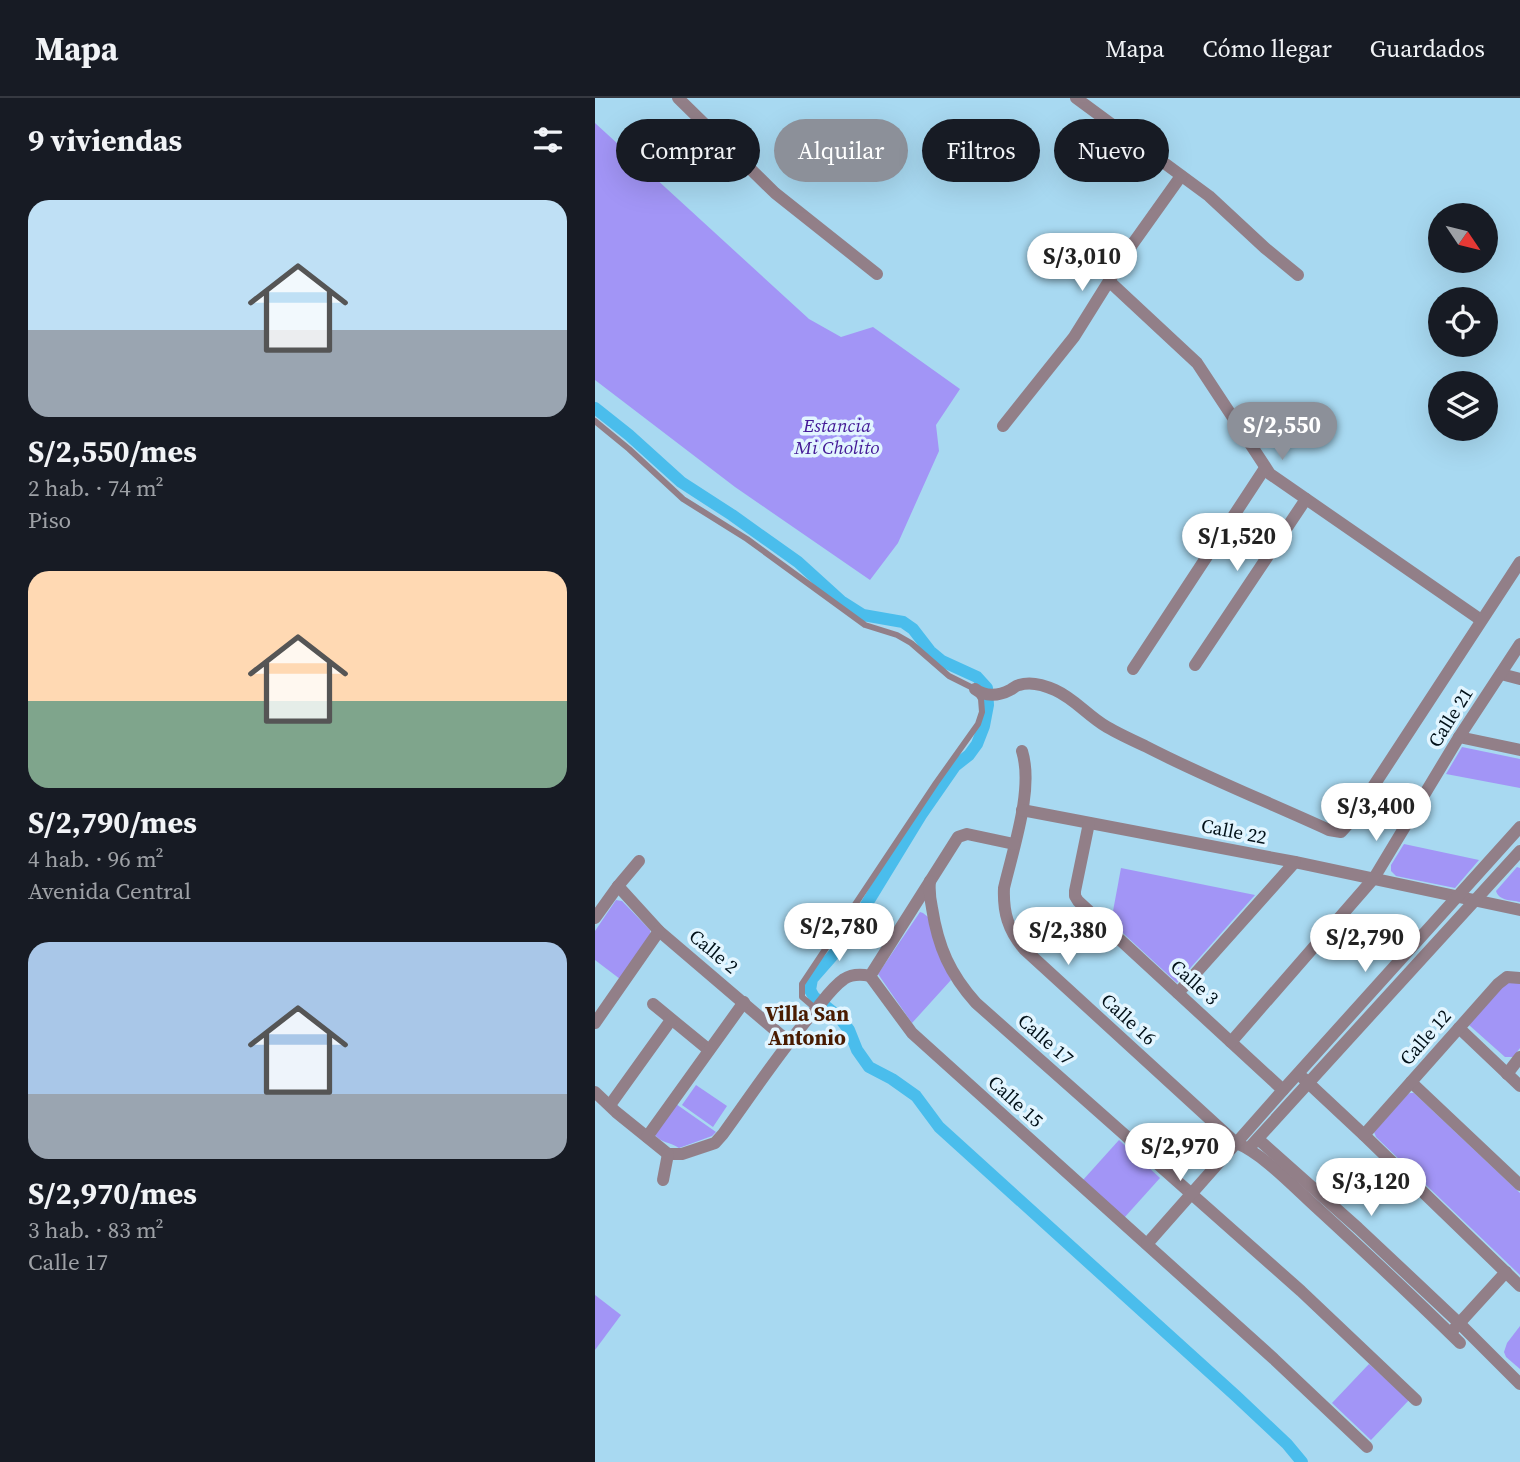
<!DOCTYPE html>
<html lang="es">
<meta charset="utf-8">
<style>
:root{--surface:#171b24;--page:#20242c;--text:#f1f3f6;--muted:#9ea1a6;--line:#363941;--accent:#8c9099}
body{margin:0;font-family:"Source Serif 4",serif;background:var(--page);color:var(--text);height:100vh;display:flex;flex-direction:column;font-size:26px;white-space:nowrap}
*{box-sizing:border-box;margin:0}
p{font-size:23px;color:var(--muted)}
.icon{flex:none;width:38px;height:38px;fill:none;stroke:currentColor;stroke-width:2;stroke-linecap:round;stroke-linejoin:round}
.map{position:relative;flex:1;overflow:hidden}
.details{display:flex;flex-direction:column;background:var(--surface);width:595px}
.details>*{flex:none}
.guide{position:absolute;left:21px;top:21px;width:665px;height:63px;display:flex;gap:14px}
.needle{width:46px;rotate:125deg}
.buttons{position:absolute;left:833px;top:105px;display:grid;gap:14px}
.buttons a{display:grid;place-items:center;width:70px;height:70px;border-radius:50%;background:var(--surface);box-shadow:0 7px 28px #0002;font-size:35px}
.price{position:absolute;translate:-50% -60px;padding:0 16px;border-radius:24px;background:#fff;color:#222;font-size:23px;line-height:46px;filter:drop-shadow(0 2px 4px #0008)}
.price::after{content:'';position:absolute;left:50%;top:42px;width:21px;height:16px;margin-left:-10px;background:inherit;clip-path:polygon(0 0,100% 0,50% 100%)}
.price.selected{background:var(--accent);color:#fff}
ul{padding:0;list-style:none}
li{display:grid;align-content:center;gap:14px;height:371px;padding:0 28px}
li span{display:grid;place-items:center;height:217px;border-radius:21px;color:#555}
li>.icon{margin-inline-start:auto}
span .icon{width:126px;height:126px;fill:#fffc;stroke-width:1}
li b{font-size:30px}
h2{display:flex;justify-content:space-between;align-items:center;height:84px;padding:0 28px;font-size:30px}
.pill{padding:0 24px;border-radius:32px;background:var(--surface);box-shadow:0 7px 28px #0002;font-size:24px;line-height:63px}
.pill.selected{background:var(--accent);color:#fff}
header{display:flex;align-items:center;gap:42px;box-sizing:border-box;height:98px;padding:0 35px;background:var(--surface);border-bottom:2px solid var(--line)}
header strong{font-size:33px}
nav{display:flex;gap:38px;margin-inline-start:auto;font-size:24px}
main{display:flex;flex:1;min-height:0}
.map>svg:first-child{display:block}
.green{fill:#a295f6}
.lines{fill:none;stroke-linecap:round;stroke-linejoin:round}
.canal{stroke:#4abdec;stroke-width:12}
.lane{stroke:#927f88;stroke-width:6}
.street{stroke:#927f88;stroke-width:12}
.labels{text-anchor:middle;stroke-width:7;stroke-linejoin:round;paint-order:stroke}
.park-label{font-size:19px;font-style:italic;fill:#431996;stroke:#e2f5ff}
.street-label{font-size:19px;fill:#011018;stroke:#e2f5ff}
.neighbourhood-label{font-size:21px;font-weight:bold;fill:#491b00;stroke:#e2f5ff}
</style>
<header>
<strong>Mapa</strong>
<nav><a>Mapa</a><a>Cómo llegar</a><a>Guardados</a></nav>
</header>
<main>
<section class="details">
<h2>9 viviendas<svg class="icon" aria-label="filters" viewBox="0 0 24 24"><path d="M4 7h16M4 17h16"/><circle cx="9" cy="7" r="2"/><circle cx="15" cy="17" r="2"/></svg></h2>
<ul>
<li><span style="background:linear-gradient(#bfe0f5 60%,#9aa5b1 0)"><svg class="icon" aria-label="home" viewBox="0 0 24 24"><path d="M3 11l9-7 9 7M6 9v11h12V9"/></svg></span><div><b>S/2,550/mes</b><p>2 hab. · 74 m²</p><p>Piso</p></div></li>
<li><span style="background:linear-gradient(#ffd9b3 60%,#7fa58c 0)"><svg class="icon" aria-label="home" viewBox="0 0 24 24"><path d="M3 11l9-7 9 7M6 9v11h12V9"/></svg></span><div><b>S/2,790/mes</b><p>4 hab. · 96 m²</p><p>Avenida Central</p></div></li>
<li><span style="background:linear-gradient(#a9c7e8 70%,#9aa5b1 0)"><svg class="icon" aria-label="home" viewBox="0 0 24 24"><path d="M3 11l9-7 9 7M6 9v11h12V9"/></svg></span><div><b>S/2,970/mes</b><p>3 hab. · 83 m²</p><p>Calle 17</p></div></li>
</ul>
</section>
<div class="map">
<svg width="925" height="1364" viewBox="0 0 925 1364">
<rect width="100%" height="100%" fill="#a8d9f1"/>
<g class="green">
<polygon points="0,25 214,221 246,239 278,229 365,291 341,327 344,353 303,445 275,482 140,389 0,282"/>
<polygon points="867,649 925,661 925,690 851,676"/>
<polygon points="809,746 884,762 860,790 801,778 796,773 796,767"/>
<path d="M922,769L925,770V804C916,802 904,803 901,793Z"/>
<polygon points="526,770 660,797 582,885 516,824"/>
<polygon points="21,802 27,803 55,832 56,837 25,881 0,862 0,833"/>
<polygon points="325,814 328,815 333,819 343,855 356,882 317,925 283,876"/>
<polygon points="925,884 925,950 918,959 910,959 874,927 908,885"/>
<polygon points="101,987 132,1008 118,1029 87,1007"/>
<polygon points="815,995 819,995 925,1095 925,1177 781,1039 779,1034 812,997"/>
<path d="M81,1006L121,1034L117,1038L84,1050C75,1044 66,1045 60,1037Z"/>
<polygon points="524,1042 565,1080 529,1120 488,1082"/>
<polygon points="0,1197 26,1217 0,1252"/>
<polygon points="925,1228 925,1271 911,1259 909,1254 912,1245"/>
<polygon points="774,1266 814,1302 776,1342 737,1305"/>
</g>
<g class="lines">
<polyline class="canal" points="0,310 34,337 86,384 137,417 203,464 246,503 268,517 308,524 318,531 335,553 347,563 382,579 392,590 393,607 389,628 382,646 374,657 360,668 326,717 246,848 217,881 215,892 219,899 244,919 254,932 262,952 274,969 297,981 321,998 344,1029 641,1298 692,1346 707,1364"/>
<polyline class="lane" points="0,323 34,351 88,401 152,441 270,527 302,537 316,545 354,578 380,591 386,601 387,614 383,626 341,685 207,886 207,899 221,911"/>
<g class="street">
<polyline points="83,0 180,95 282,176"/>
<polyline points="481,0 614,98 670,150 703,177"/>
<polyline points="515,184 602,265 675,376 886,522"/>
<polyline points="408,328 479,239 534,151 586,78"/>
<polyline points="600,567 711,401"/>
<polyline points="538,571 670,370"/>
<polyline points="906,576 925,581"/>
<path d="M380,591C390,599 404,598 415,592C419,590 420,588 424,587C436,583 449,587 460,592C480,601 493,618 512,629C524,636 537,642 550,648C610,679 673,704 734,732L746,734L755,724L925,464"/>
<polyline points="864,639 925,652"/>
<path d="M427,653C439,691 418,751 409,790C408,814 413,832 429,851L641,1045C667,1055 699,1089 720,1108C769,1153 817,1198 865,1245"/>
<polyline points="427,712 700,764 925,812"/>
<polyline points="494,725 480,793 480,798 483,803 688,992"/>
<polyline points="419,746 372,736 363,739 275,878 317,935 679,1261 772,1349"/>
<path d="M335,783C334,793 335,801 337,810C343,849 355,876 381,905L706,1193L821,1302"/>
<polyline points="23,788 64,833 194,944"/>
<polyline points="0,820 23,788 44,763"/>
<polyline points="583,895 700,764"/>
<polyline points="58,906 114,952"/>
<polyline points="0,925 64,833"/>
<polyline points="864,930 925,988"/>
<polyline points="636,944 779,780 864,639 925,546"/>
<polyline points="912,976 925,959"/>
<polyline points="708,980 769,1037 925,1188"/>
<polyline points="816,984 925,1087"/>
<path d="M0,994L21,1014L73,1056H87L120,1045L128,1036C157,996 184,955 216,917C226,906 236,890 249,881C257,876 266,876 275,878"/>
<polyline points="15,1007 76,922"/>
<polyline points="769,1037 903,886 912,879 925,880"/>
<polyline points="52,1039 149,904"/>
<polyline points="663,1041 763,1130 864,1225 925,1286"/>
<polyline points="654,1050 925,753"/>
<polyline points="68,1082 73,1056"/>
<polyline points="552,1146 688,992 925,729"/>
<polyline points="859,1231 911,1174"/>
</g>
</g>
<g class="labels">
<g class="park-label">
<text x="242" y="334">Estancia<tspan x="242" dy="22">Mi Cholito</tspan></text>
</g>
<g class="street-label">
<text transform="translate(855 619) rotate(-58)" y="7">Calle 21</text>
<text transform="translate(639 733) rotate(11)" y="7">Calle 22</text>
<text transform="translate(119 853) rotate(40)" y="7">Calle 2</text>
<text transform="translate(600 884) rotate(42)" y="7">Calle 3</text>
<text transform="translate(534 921) rotate(42)" y="7">Calle 16</text>
<text transform="translate(830 939) rotate(-49)" y="7">Calle 12</text>
<text transform="translate(451 941) rotate(41)" y="7">Calle 17</text>
<text transform="translate(421 1003) rotate(42)" y="7">Calle 15</text>
</g>
<g class="neighbourhood-label">
<text x="212" y="923">Villa San<tspan x="212" dy="24">Antonio</tspan></text>
</g>
</g>
</svg>
<div class="buttons">
<a><svg class="needle" viewBox="-14 -14 28 28"><path d="M0-13l5 13h-10z" fill="#e53935"/><path d="M0 13l5-13h-10z" fill="#9ea1a6"/></svg></a>
<a><svg class="icon" aria-label="locate" viewBox="0 0 24 24"><circle cx="12" cy="12" r="6"/><path d="M12 2v4M12 18v4M2 12h4M18 12h4"/></svg></a>
<a><svg class="icon" aria-label="layers" viewBox="0 0 24 24"><path d="M12 4l9 5-9 5-9-5zM3 14l9 5 9-5"/></svg></a>
</div>
<b class="price" style="left:487px;top:195px">S/3,010</b>
<b class="price selected" style="left:687px;top:364px">S/2,550</b>
<b class="price" style="left:642px;top:475px">S/1,520</b>
<b class="price" style="left:781px;top:745px">S/3,400</b>
<b class="price" style="left:244px;top:865px">S/2,780</b>
<b class="price" style="left:473px;top:869px">S/2,380</b>
<b class="price" style="left:770px;top:876px">S/2,790</b>
<b class="price" style="left:585px;top:1085px">S/2,970</b>
<b class="price" style="left:776px;top:1120px">S/3,120</b>
<div class="guide">
<a class="pill">Comprar</a>
<a class="pill selected">Alquilar</a>
<a class="pill">Filtros</a>
<a class="pill">Nuevo</a>
</div>
</div>
</main>
